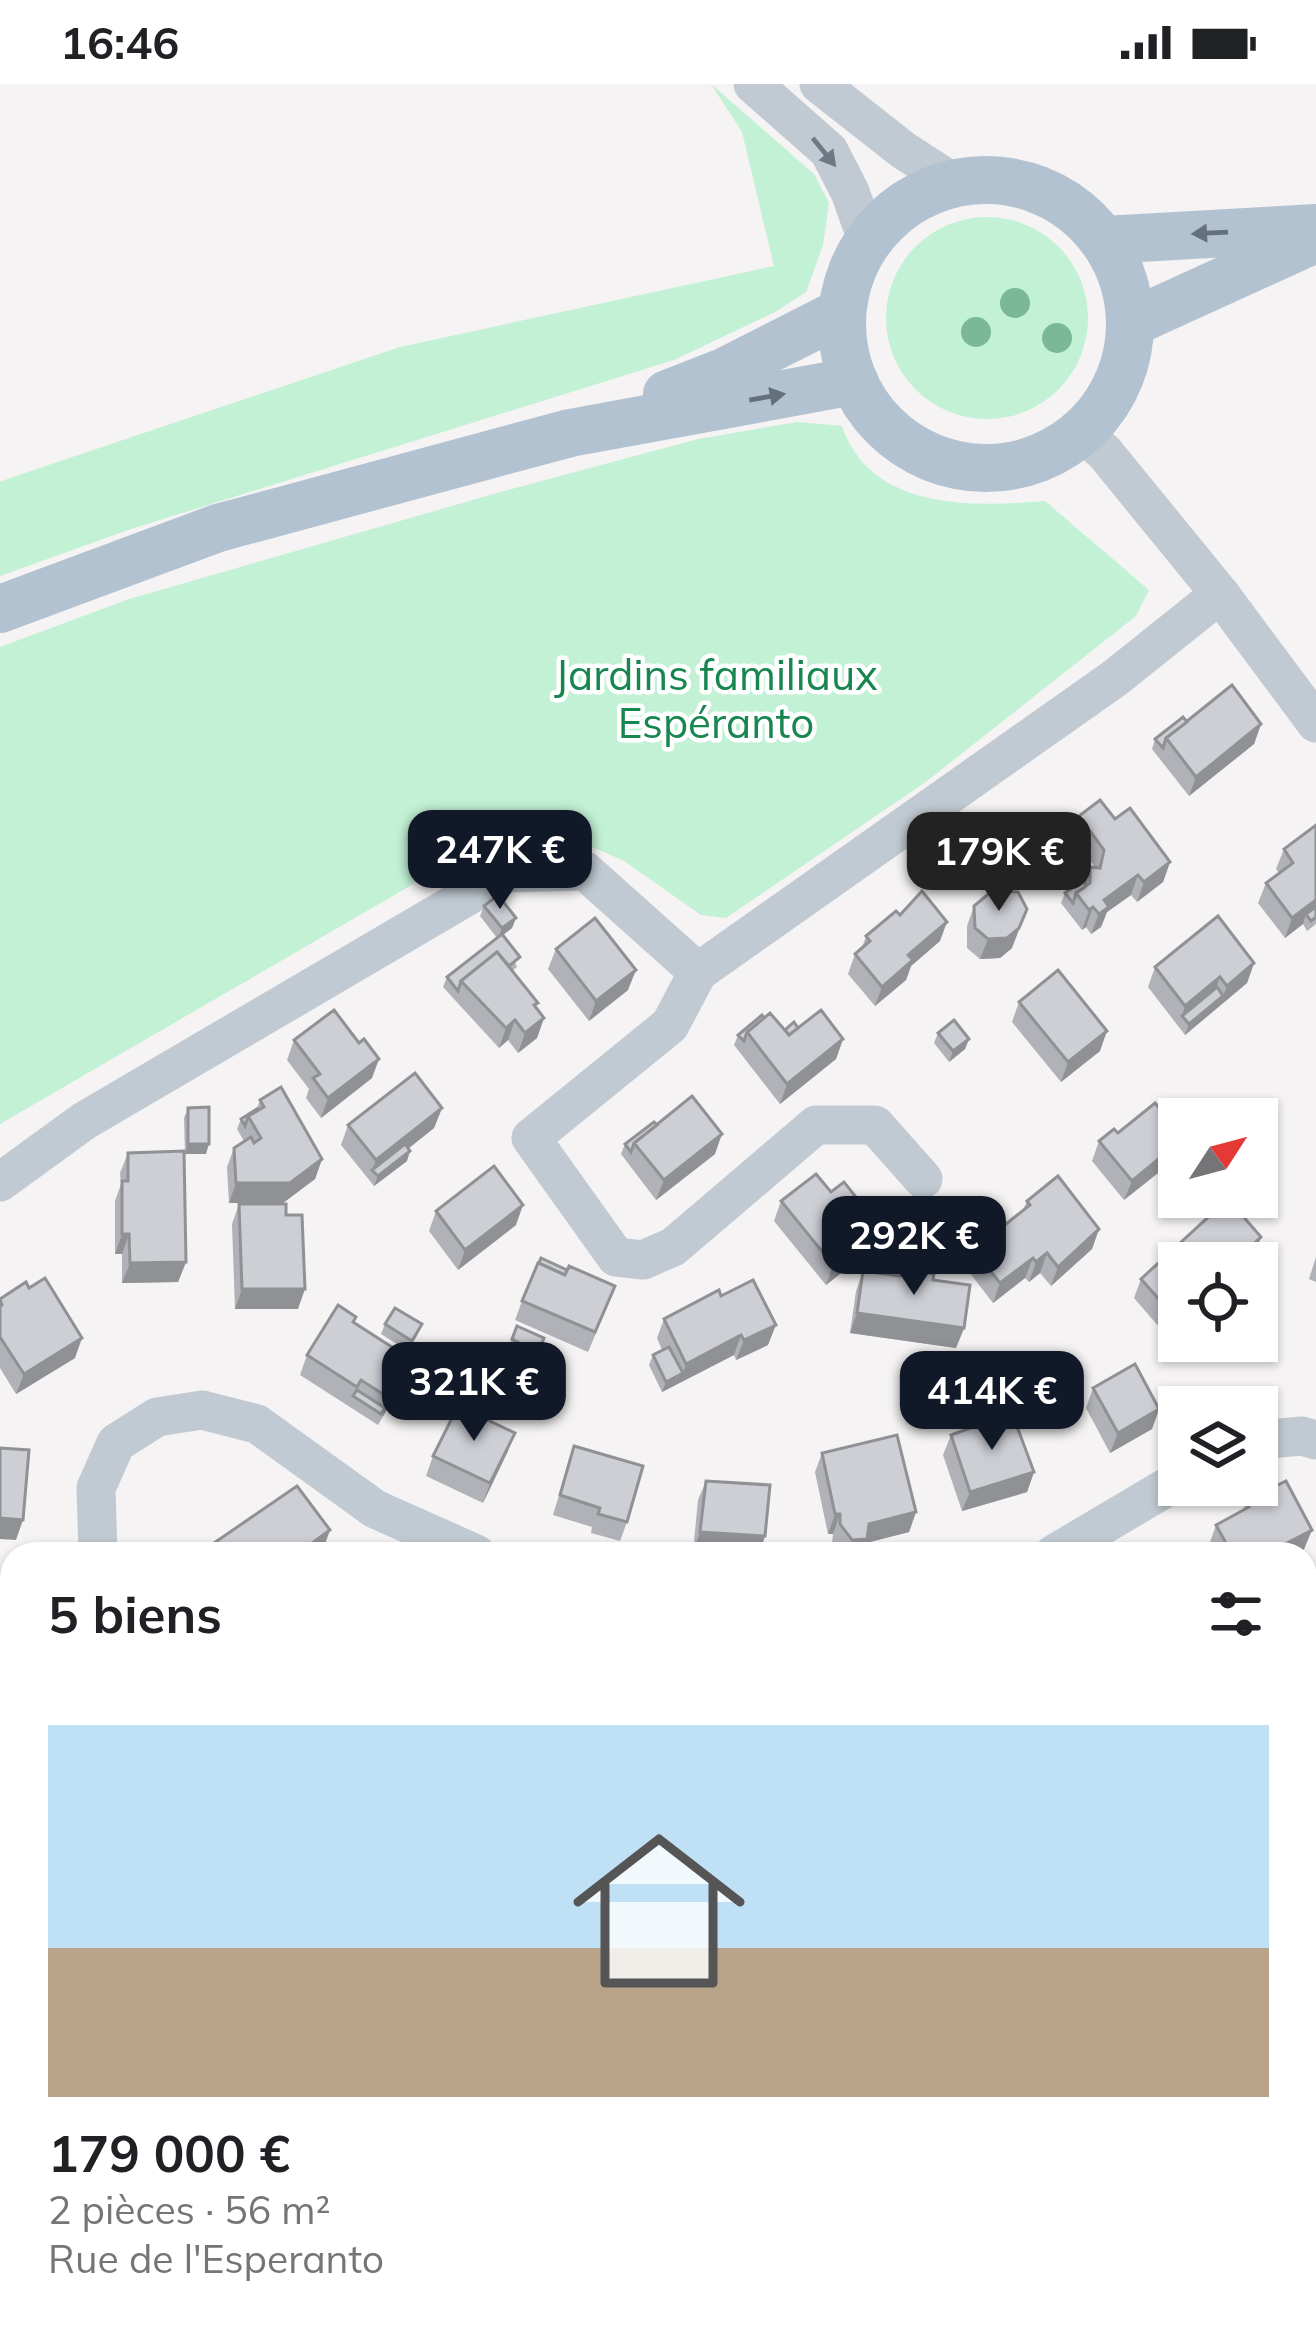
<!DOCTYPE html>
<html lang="fr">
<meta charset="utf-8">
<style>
:root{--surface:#fff;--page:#f6f6f6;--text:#202124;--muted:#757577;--line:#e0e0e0;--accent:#111827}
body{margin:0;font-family:Mulish,sans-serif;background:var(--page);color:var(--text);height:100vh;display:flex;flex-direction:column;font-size:45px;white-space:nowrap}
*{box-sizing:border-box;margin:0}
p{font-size:39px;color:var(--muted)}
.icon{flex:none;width:66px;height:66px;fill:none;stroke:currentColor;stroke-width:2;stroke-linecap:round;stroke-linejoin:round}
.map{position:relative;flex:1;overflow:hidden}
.details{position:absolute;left:0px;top:1458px;width:1317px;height:804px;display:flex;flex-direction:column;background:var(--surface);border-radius:36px 36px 0 0;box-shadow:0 3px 9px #0004}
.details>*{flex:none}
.needle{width:78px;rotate:54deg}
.buttons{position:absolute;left:1158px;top:1014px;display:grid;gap:24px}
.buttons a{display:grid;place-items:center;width:120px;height:120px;border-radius:0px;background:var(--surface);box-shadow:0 3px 9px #0004;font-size:60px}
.price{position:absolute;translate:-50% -102px;padding:0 27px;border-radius:24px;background:var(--accent);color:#fff;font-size:39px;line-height:78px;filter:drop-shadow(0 3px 6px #0008)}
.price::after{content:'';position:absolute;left:50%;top:72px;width:36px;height:27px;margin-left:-18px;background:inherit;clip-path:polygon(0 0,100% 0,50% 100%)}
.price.current{background:#222;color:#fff}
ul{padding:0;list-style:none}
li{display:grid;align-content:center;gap:24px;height:636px;padding:0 48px}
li+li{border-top:3px solid var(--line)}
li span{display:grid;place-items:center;height:372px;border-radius:0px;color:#555}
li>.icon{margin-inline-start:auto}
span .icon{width:216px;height:216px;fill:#fffc;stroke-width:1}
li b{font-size:51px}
h2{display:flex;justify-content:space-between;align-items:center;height:144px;padding:0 48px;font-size:51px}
.status{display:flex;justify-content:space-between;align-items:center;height:84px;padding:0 60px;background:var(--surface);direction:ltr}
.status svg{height:33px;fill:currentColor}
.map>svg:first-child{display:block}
.green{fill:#c3f1d5}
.water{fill:#90daee}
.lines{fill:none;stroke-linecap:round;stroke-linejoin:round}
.minor{stroke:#c1cad2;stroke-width:39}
.major{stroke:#b3c2d1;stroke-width:48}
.tree{fill:#7bb799}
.wall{fill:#b0b2b7}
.shaded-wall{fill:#909195}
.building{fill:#cdcfd5;stroke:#909195;stroke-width:3}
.oneway{fill:#6e7983}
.oneway2{fill:#64717d}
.labels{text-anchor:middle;stroke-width:9;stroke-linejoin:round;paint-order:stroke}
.park-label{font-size:42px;fill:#17864f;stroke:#fff}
</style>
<div class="status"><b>16:46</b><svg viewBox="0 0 49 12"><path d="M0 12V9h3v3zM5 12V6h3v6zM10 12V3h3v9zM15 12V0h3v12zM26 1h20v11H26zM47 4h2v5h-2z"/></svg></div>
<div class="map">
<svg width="1316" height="2262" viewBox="0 0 1316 2262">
<rect width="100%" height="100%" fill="#f5f3f3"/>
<g class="green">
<polygon points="711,0 814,90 829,119 823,161 806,208 777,227 674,276 131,445 0,492 0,398 10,394 400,263 774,182 742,48"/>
<circle cx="987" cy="234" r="101"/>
<path d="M798,338L842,342C871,427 973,423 1045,417L1149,506L1136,532L927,697L726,834L701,831L624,777L561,749L472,766L0,1040V563L129,515L504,407L698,355Z"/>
</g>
<polygon class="water" points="1021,738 1054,780 1030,799 997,757"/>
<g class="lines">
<g class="minor">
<polyline points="753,0 829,67 850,108 867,156"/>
<polyline points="819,0 903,66 954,99"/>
<polyline points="1083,349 1105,369 1220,510 1316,639"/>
<polyline points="698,888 670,941 531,1054 616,1173 643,1176 673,1163 816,1041 875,1041 923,1095"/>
<polyline points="0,1098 84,1037 507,789 585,787 698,888 1115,594 1220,510"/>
<polyline points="1257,1356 1302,1352 1316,1356"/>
<polyline points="98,1470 96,1404 116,1359 157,1333 202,1326 257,1340 375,1425 476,1470"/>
<polyline points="1054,1470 1179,1396"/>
<polyline points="1305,1744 1316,1733"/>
<polyline points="1305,1814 1316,1826"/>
</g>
<g class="major">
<circle cx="986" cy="240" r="144"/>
<polyline points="1104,156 1316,144"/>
<polyline points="1131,239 1313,156"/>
<polyline points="667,310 726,287 842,228"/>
<polyline points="0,525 218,444 570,349 854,297"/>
</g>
</g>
<g class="tree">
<circle cx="1015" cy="219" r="15"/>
<circle cx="976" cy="248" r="15"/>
<circle cx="1057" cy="254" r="15"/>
</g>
<g class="wall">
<polygon points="1187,638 1261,640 1254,660 1189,712 1152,665 1155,655"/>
<polygon points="1079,732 1115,735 1170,778 1163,798 1137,818 1131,811 1107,828 1101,843 1091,850 1086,843 1082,846 1061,819 1065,809 1086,792 1090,783 1095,783 1071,752"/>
<polygon points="1316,741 1316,840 1307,847 1303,840 1285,854 1258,819 1266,799 1279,789 1276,785 1284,765"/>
<polygon points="484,822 516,834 512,844 503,851 517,883 512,887 544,934 537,954 518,969 508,956 499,964 443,903 447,893 497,854 480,832"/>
<polygon points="974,822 1012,864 1000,874 980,875 967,864 967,842"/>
<polygon points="900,831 940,857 911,882 906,896 875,922 848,890 855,870 862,864 866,852"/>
<polygon points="556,865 628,906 589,937 548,885"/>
<polygon points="1254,879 1247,899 1185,951 1148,903 1155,883"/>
<polygon points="1019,918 1100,967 1061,998 1012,938"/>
<polygon points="764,934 785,946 798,944 843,955 836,975 780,1020 734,961 738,951"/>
<polygon points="938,949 969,955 965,965 949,978 934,959"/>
<polygon points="294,956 372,994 321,1034 306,1014 309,1005 287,976"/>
<polygon points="260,1016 322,1075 315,1095 283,1119 229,1119 227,1083 234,1064 244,1057 237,1045 241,1035 257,1025"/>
<polygon points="188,1024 206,1070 185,1070 184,1034"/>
<polygon points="442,1024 434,1044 408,1065 407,1077 374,1102 341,1061 348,1041"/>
<polygon points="657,1041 715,1070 656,1116 621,1070 625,1060"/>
<polygon points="1179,1046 1178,1073 1124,1116 1092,1077 1099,1057 1118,1049"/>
<polygon points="128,1069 186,1178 178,1198 122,1199 122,1170 115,1170 115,1117 121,1100 120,1089"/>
<polygon points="831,1108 867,1127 860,1145 867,1154 860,1174 826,1201 774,1137 781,1117"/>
<polygon points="1228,1115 1261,1153 1253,1173 1247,1179 1179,1179 1179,1239 1166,1251 1134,1214 1141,1195"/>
<polygon points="1027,1117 1099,1145 1092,1165 1051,1202 1040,1189 1029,1198 1025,1194 993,1219 963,1180 970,1161 1006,1140 1023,1126"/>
<polygon points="239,1120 286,1131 298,1225 235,1225 232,1140"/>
<polygon points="436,1127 516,1141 458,1186 429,1147"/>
<polygon points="1316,1173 1316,1198 1309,1195"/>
<polygon points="901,1184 964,1244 956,1264 850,1249 856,1207 863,1187 898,1192"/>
<polygon points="721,1212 768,1261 736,1276 734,1271 662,1308 649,1281 653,1271 662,1266 657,1254 664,1235"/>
<polygon points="0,1215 75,1274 16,1310 0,1284"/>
<polygon points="522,1217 608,1221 588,1268 515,1236"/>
<polygon points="354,1238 412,1276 404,1296 378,1341 300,1291 307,1271"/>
<polygon points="385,1240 418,1250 408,1267 381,1250"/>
<polygon points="517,1242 544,1254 534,1279 508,1265"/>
<polygon points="1093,1304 1159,1325 1152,1345 1110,1369 1086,1324"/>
<polygon points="515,1349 507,1369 483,1419 426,1392 433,1372"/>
<polygon points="951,1351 1034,1388 1027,1408 962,1427 943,1371"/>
<polygon points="574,1362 627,1438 620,1457 591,1449 592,1443 553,1431"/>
<polygon points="822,1369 916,1428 909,1448 866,1459 862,1470 840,1470 832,1460 833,1450 828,1450 815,1388"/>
<polygon points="706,1397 765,1452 759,1470 693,1468 698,1416"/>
<polygon points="1246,1417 1312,1446 1304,1465 1296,1470 1214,1470 1209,1461 1216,1441 1243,1427"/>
<polygon points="12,1511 12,1574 0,1557 0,1519"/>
<polygon points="1316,1568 1316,1645 1312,1648 1305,1640 1305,1578"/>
<polygon points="403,2250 501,2250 487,2262 399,2262"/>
<polygon points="828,2250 893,2250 880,2262 839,2262"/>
<polygon points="1181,2250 1236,2250 1246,2262 1192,2262"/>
</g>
<g class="shaded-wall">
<polygon points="1261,640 1254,660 1189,712 1196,693"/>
<polygon points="1170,778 1163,798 1137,818 1144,798"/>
<polygon points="1138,791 1131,811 1107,828 1101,843 1091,850 1104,816"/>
<polygon points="1316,816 1316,830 1306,830 1303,840 1285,854 1292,834"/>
<polygon points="1093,823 1086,843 1082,846 1089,826"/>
<polygon points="1027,825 1012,864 1000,874 980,875 988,855"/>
<polygon points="516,834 512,844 498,855 502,844"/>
<polygon points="947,838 940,857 911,882 906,896 875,922 882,903 908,871"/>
<polygon points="1254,879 1247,899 1185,951 1189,940 1223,912 1227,902"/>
<polygon points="636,886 628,906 589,937 596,917"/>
<polygon points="1220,893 1213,913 1182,932 1185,922"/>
<polygon points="544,934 537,954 518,969 525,949"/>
<polygon points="515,936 508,956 499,964 506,944"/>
<polygon points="1107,947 1100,967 1061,998 1068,978"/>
<polygon points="843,955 836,975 780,1020 787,1000"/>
<polygon points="969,955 965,965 949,978 953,967"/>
<polygon points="379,975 372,994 321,1034 328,1014"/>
<polygon points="442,1024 434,1044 376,1090 372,1086 376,1076"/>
<polygon points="722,1050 715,1070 656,1116 664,1096"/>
<polygon points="1179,1058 1178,1073 1124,1116 1132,1097"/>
<polygon points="188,1060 209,1060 206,1070 185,1070"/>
<polygon points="410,1067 407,1077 374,1102 378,1092"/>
<polygon points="322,1075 315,1095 283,1119 229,1119 236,1099"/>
<polygon points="523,1121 516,1141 458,1186 465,1166"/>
<polygon points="867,1127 859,1147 854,1137"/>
<polygon points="1099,1145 1092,1165 1051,1202 1058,1183"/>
<polygon points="122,1150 129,1150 122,1170 115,1170"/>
<polygon points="1261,1153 1253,1173 1247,1179 1232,1179"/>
<polygon points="867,1154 860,1174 826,1201 833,1181"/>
<polygon points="1047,1169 1040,1189 1029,1198 1036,1178"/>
<polygon points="1033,1174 1025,1194 993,1219 1000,1199"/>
<polygon points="186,1178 178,1198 122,1199 130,1179"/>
<polygon points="242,1205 305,1205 298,1225 235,1225"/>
<polygon points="1179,1226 1179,1239 1166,1251 1173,1231"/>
<polygon points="857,1229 964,1244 956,1264 850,1249"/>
<polygon points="776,1241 768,1261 736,1276 744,1256"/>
<polygon points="741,1251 734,1271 662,1308 666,1298 683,1289 686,1280"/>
<polygon points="82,1254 75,1274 16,1310 24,1290"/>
<polygon points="412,1276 404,1296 382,1334 389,1314"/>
<polygon points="1159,1325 1152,1345 1110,1369 1118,1349"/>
<polygon points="515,1349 507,1369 483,1419 490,1399"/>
<polygon points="1034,1388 1027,1408 962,1427 970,1408"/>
<polygon points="916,1428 909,1448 866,1459 862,1470 847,1470 852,1456 869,1440"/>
<polygon points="835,1430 840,1430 833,1450 828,1450"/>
<polygon points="0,1434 23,1436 16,1456 0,1455"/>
<polygon points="330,1446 323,1466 317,1470 297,1470"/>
<polygon points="1312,1446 1304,1465 1296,1470 1266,1470"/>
<polygon points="700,1448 765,1452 759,1470 693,1468"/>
<polygon points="1313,1886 1306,1906 1305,1907 1305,1893"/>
<polygon points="1316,2159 1316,2173 1305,2182 1305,2169"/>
<polygon points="478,2250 501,2250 487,2262 464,2262"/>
<polygon points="879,2250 893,2250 880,2262 867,2262"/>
</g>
<g class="building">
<polygon points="1232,601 1261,640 1196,693 1166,654"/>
<polygon points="1183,633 1187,638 1166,654 1163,664 1155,655"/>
<polygon points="1100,716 1115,735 1130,724 1170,778 1144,798 1138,791 1104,816 1109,823 1099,830 1093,823 1089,826 1076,809 1090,799 1090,783 1100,784 1104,766 1079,732"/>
<polygon points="1316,741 1316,816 1292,834 1266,799 1293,779 1284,765"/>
<polygon points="1086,792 1085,803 1076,809 1073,819 1065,809"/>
<polygon points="922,807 947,838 908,871 913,876 882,903 855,870 870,857 866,852 896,827 900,831"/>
<polygon points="992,807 1018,808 1027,825 1019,844 1007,854 988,855 975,844 974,822"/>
<polygon points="498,811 516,834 502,844 484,822"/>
<polygon points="1316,823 1316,833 1311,837 1306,830"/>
<polygon points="1218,832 1254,879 1227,902 1220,893 1185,922 1155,883"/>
<polygon points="595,834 636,886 596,917 556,865"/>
<polygon points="502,850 520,873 509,882 497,868 461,897 458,907 447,893"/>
<polygon points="497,868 538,919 534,921 544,934 525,949 515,936 506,944 461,897"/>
<polygon points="1058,886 1107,947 1068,978 1019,918"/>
<polygon points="1217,903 1223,912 1189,940 1182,932"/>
<polygon points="334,926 359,959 364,955 379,975 328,1014 313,994 320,990 294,956"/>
<polygon points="821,926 843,955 787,1000 747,948 770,929 789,951"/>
<polygon points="762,931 764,934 747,948 744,957 738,951"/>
<polygon points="954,936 969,955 953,967 938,949"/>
<polygon points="794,938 798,944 789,951 785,946"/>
<polygon points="415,989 442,1024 376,1076 348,1041"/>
<polygon points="281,1003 322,1075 290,1099 236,1099 234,1064 251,1053 254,1059 261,1054 248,1032 264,1023 260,1016"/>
<polygon points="692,1012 722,1050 664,1096 634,1059"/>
<polygon points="1155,1019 1179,1046 1179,1058 1132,1097 1099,1057 1114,1045 1118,1049"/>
<polygon points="209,1023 209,1060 188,1060 188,1024"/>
<polygon points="257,1025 257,1027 248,1032 245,1042 241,1035"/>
<polygon points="654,1038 657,1041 634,1059 631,1068 625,1060"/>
<polygon points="405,1060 410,1067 378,1092 372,1086"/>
<polygon points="184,1067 186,1178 130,1179 129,1150 122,1150 122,1097 128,1097 128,1069"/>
<polygon points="494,1082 523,1121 465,1166 436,1127"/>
<polygon points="816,1090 831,1108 844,1098 867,1127 854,1137 867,1154 833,1181 781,1117"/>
<polygon points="1058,1092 1099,1145 1058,1183 1047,1169 1036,1178 1033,1174 1000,1199 970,1161 1002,1136 1006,1140 1030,1121 1027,1117"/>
<polygon points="1228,1115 1261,1153 1232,1179 1179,1179 1179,1226 1173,1231 1141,1195"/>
<polygon points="239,1120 286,1120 286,1131 302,1131 305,1205 242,1205"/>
<polygon points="541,1174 567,1186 565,1191 539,1179"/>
<polygon points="538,1179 565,1191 569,1182 615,1202 595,1248 522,1217"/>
<polygon points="901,1184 934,1190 933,1196 970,1201 964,1244 857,1229 863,1187 900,1192"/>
<polygon points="45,1194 82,1254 24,1290 0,1253 0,1222 2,1221 0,1215 26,1198 29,1204"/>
<polygon points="753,1196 776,1241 744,1256 741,1251 686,1280 664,1235 719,1206 721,1212"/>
<polygon points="338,1221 356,1233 353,1238 412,1276 389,1314 361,1296 357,1303 307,1271"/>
<polygon points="395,1224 422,1240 412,1257 385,1240"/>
<polygon points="517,1242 544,1254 538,1269 512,1255"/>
<polygon points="669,1263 683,1289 666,1298 653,1271"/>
<polygon points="1135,1280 1159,1325 1118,1349 1093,1304"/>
<polygon points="357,1306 385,1324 381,1330 353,1312"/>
<polygon points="458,1322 515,1349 490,1399 433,1372"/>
<polygon points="1012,1329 1034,1388 970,1408 951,1351"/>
<polygon points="897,1351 916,1428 869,1440 867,1455 852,1456 840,1440 840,1430 835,1430 822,1369"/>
<polygon points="574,1362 643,1382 627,1438 598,1430 600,1424 560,1411"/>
<polygon points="0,1364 29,1366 23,1436 0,1434"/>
<polygon points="706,1397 770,1401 765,1452 700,1448"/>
<polygon points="1286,1397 1312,1446 1266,1470 1232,1470 1216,1441 1249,1423 1246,1417"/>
<polygon points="297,1402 330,1446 297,1470 198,1470"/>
<polygon points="12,1511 12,1544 0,1526 0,1519"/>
<polygon points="1316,1568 1316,1624 1305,1612 1305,1578"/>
<polygon points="1305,1877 1313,1886 1305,1893"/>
<polygon points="1305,2075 1316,2087 1316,2159 1305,2169"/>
<polygon points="12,2220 12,2250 261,2250 273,2262 0,2262 0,2232"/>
<polygon points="410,2250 478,2250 464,2262 420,2262"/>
<polygon points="703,2250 706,2250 716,2262 689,2262"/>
<polygon points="854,2250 879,2250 867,2262"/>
<polygon points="1206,2250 1236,2250 1246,2262 1217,2262"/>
</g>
<defs><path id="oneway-solid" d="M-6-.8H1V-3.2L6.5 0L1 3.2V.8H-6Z" transform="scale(3)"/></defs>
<use class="oneway" href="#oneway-solid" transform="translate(824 68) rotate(51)"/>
<g class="oneway2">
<use href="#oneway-solid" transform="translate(1210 149) rotate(177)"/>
<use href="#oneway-solid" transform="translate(767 313) rotate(-10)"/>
</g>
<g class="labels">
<g class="park-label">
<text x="716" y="606">Jardins familiaux<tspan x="716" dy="48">Espéranto</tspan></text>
</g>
</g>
</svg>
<div class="buttons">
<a><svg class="needle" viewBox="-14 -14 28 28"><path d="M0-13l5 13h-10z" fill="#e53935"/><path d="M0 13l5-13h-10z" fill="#757577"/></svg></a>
<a><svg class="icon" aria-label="locate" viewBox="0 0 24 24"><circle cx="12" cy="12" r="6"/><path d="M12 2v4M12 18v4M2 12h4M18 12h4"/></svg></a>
<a><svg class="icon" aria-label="layers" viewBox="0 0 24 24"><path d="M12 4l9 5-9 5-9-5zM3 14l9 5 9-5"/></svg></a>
</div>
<b class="price" style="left:500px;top:828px">247K €</b>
<b class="price current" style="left:999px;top:830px">179K €</b>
<b class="price" style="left:914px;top:1214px">292K €</b>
<b class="price" style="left:474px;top:1360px">321K €</b>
<b class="price" style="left:992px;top:1369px">414K €</b>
<section class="details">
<h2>5 biens<svg class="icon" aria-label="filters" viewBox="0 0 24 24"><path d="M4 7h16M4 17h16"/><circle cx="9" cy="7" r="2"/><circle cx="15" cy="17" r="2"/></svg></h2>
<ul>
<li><span style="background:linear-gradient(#bfe0f5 60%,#b9a48a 0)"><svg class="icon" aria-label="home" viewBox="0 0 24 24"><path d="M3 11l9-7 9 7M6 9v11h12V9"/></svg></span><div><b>179 000 €</b><p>2 pièces · 56 m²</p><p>Rue de l'Esperanto</p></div></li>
</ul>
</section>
</div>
